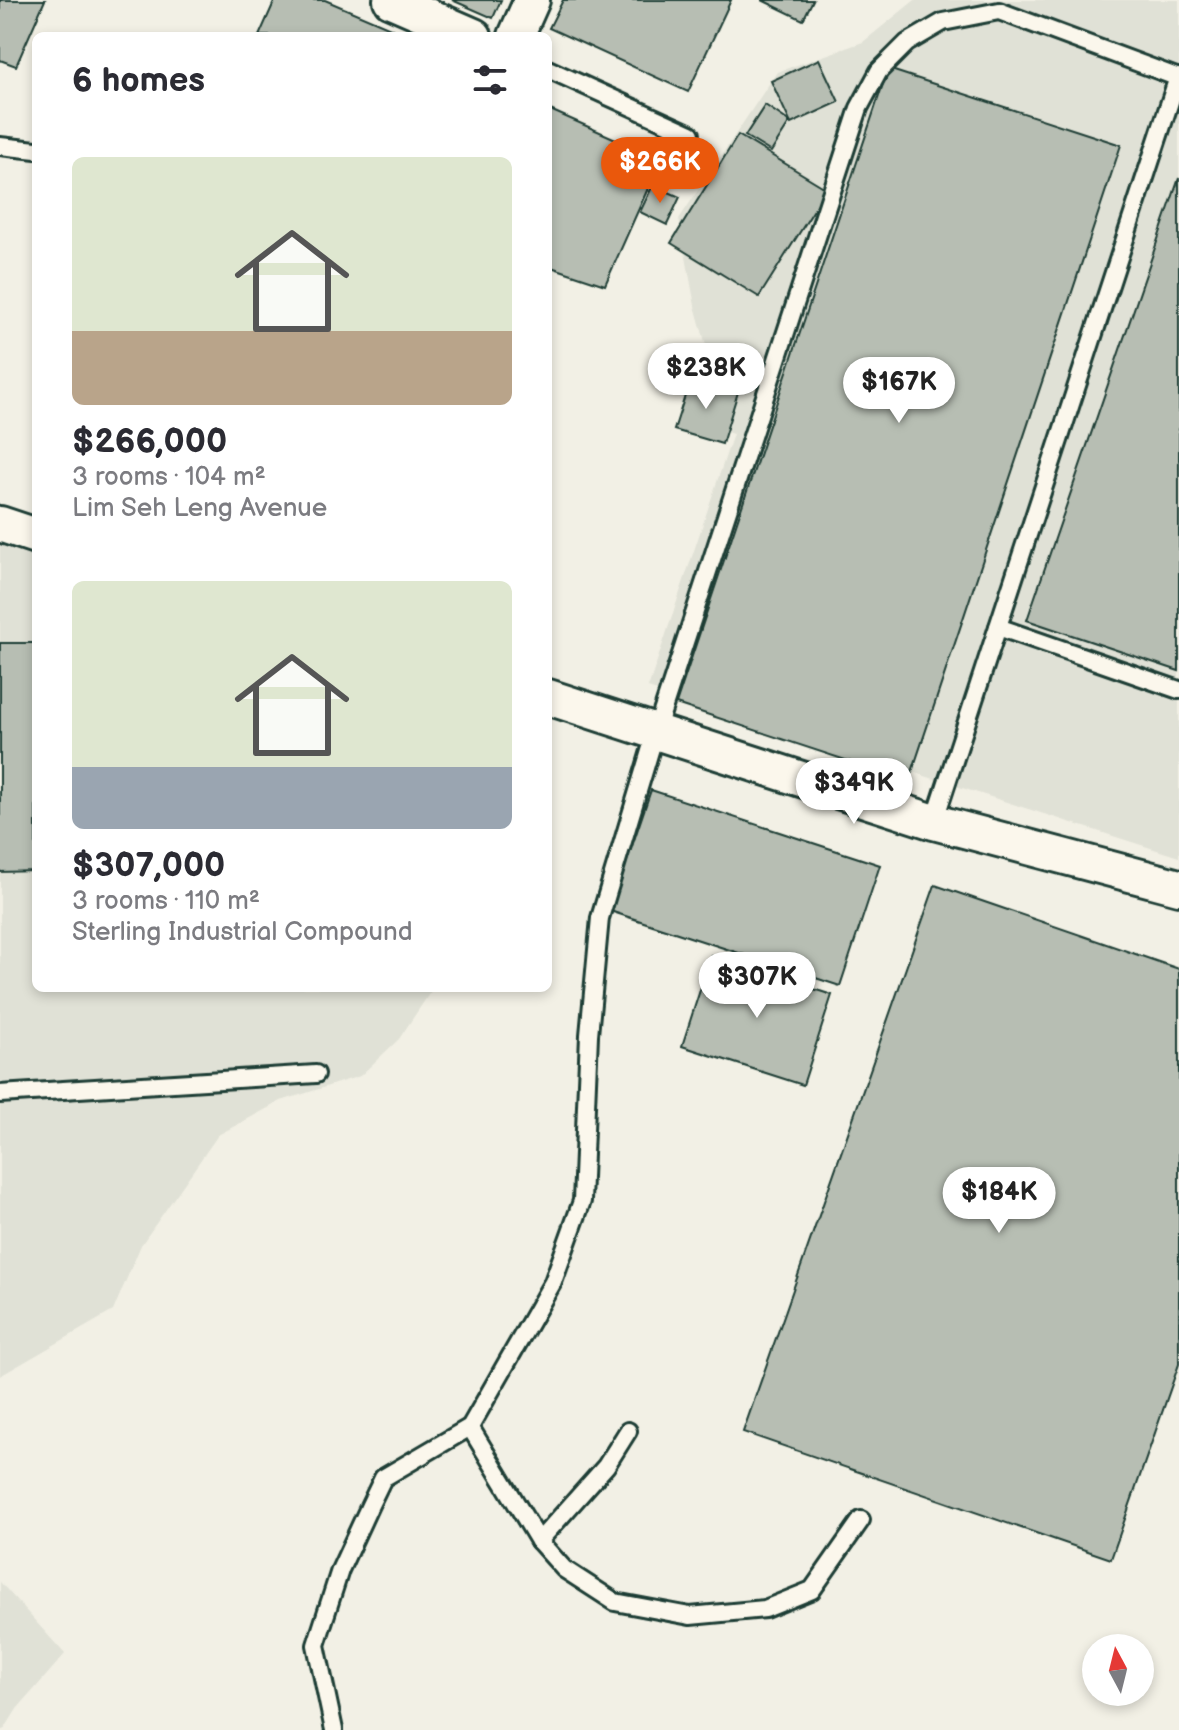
<!DOCTYPE html>
<meta charset="utf-8">
<style>
:root{--surface:#fff;--page:#f7f7f7;--text:#2b2b33;--muted:#7c7c81;--accent:#ea580c}
body{margin:0;font-family:"Balsamiq Sans",sans-serif;background:var(--page);color:var(--text);height:100vh;display:flex;flex-direction:column;font-size:30px;white-space:nowrap}
*{box-sizing:border-box;margin:0}
p{font-size:26px;color:var(--muted)}
.icon{flex:none;width:44px;height:44px;fill:none;stroke:currentColor;stroke-width:2;stroke-linecap:round;stroke-linejoin:round}
.map{position:relative;flex:1;overflow:hidden}
.side{position:absolute;left:32px;top:32px;width:520px;height:960px;display:flex;flex-direction:column;background:var(--surface);border-radius:12px;box-shadow:0 4px 12px #0003}
.side>*{flex:none}
.needle{width:52px;rotate:353deg}
.buttons{position:absolute;left:1082px;top:1634px;display:grid;gap:16px}
.buttons a{display:grid;place-items:center;width:72px;height:72px;border-radius:50%;background:var(--surface);box-shadow:0 4px 12px #0003;font-size:40px}
.price{position:absolute;translate:-50% -68px;padding:0 18px;border-radius:28px;background:#fff;color:#222;font-size:26px;line-height:52px;filter:drop-shadow(0 2px 4px #0008)}
.price::after{content:'';position:absolute;left:50%;top:48px;width:24px;height:18px;margin-left:-12px;background:inherit;clip-path:polygon(0 0,100% 0,50% 100%)}
.price.on{background:var(--accent);color:#fff}
ul{padding:0;list-style:none}
li{display:grid;align-content:center;gap:16px;height:424px;padding:0 40px}
li span{display:grid;place-items:center;height:248px;border-radius:12px;color:#555}
li>.icon{margin-inline-start:auto}
span .icon{width:144px;height:144px;fill:#fffc;stroke-width:1}
li b{font-size:34px}
h2{display:flex;justify-content:space-between;align-items:center;height:96px;padding:0 40px;font-size:34px}
.map>svg:first-child{display:block}
.built{fill:#e0e1d6}
.building{fill:#b7beb3;stroke:#1f3d34;stroke-width:2}
.lines{fill:none;stroke-linecap:round;stroke-linejoin:round}
.service-casing{stroke:#1f3d34;stroke-width:22}
.minor-casing{stroke:#1f3d34;stroke-width:40}
.service{stroke:#fbf7ec;stroke-width:16}
.minor{stroke:#fbf7ec;stroke-width:34}
</style>
<div class="map">
<svg width="1179" height="1730" viewBox="0 0 1179 1730">
<rect width="100%" height="100%" fill="#f2f0e5"/>
<filter id="ink" filterUnits="userSpaceOnUse"><feTurbulence type="fractalNoise" baseFrequency=".0125" numOctaves="2"/><feDisplacementMap in="SourceGraphic" scale="16" xChannelSelector="R" yChannelSelector="G"/><feConvolveMatrix kernelMatrix="1 2 1 2 8 2 1 2 1" color-interpolation-filters="sRGB"/></filter>
<g filter="url(#ink)">
<g class="built">
<polygon points="915,0 1179,0 1179,857 648,688 733,434 687,422 709,356 695,306 679,219 777,72 863,42"/>
<polygon points="0,542 36,554 36,988 433,988 399,1039 360,1076 281,1101 218,1135 141,1245 113,1311 0,1376"/>
<polygon points="0,1582 65,1654 17,1709 4,1730 0,1730"/>
</g>
<g class="building">
<polygon points="0,0 45,0 16,66 0,60"/>
<polygon points="275,0 325,0 393,29 390,36 259,36"/>
<polygon points="452,0 501,0 493,18"/>
<polygon points="563,0 731,0 688,92 549,28"/>
<polygon points="762,0 813,0 803,20"/>
<polygon points="819,59 839,102 791,124 771,81"/>
<polygon points="888,69 1121,145 909,781 676,704"/>
<polygon points="765,105 790,122 771,152 745,136"/>
<polygon points="548,109 661,159 605,285 548,266"/>
<polygon points="738,135 827,189 759,297 671,243"/>
<polygon points="1179,178 1179,671 1027,620"/>
<polygon points="653,185 680,197 667,225 640,212"/>
<polygon points="691,377 738,392 722,444 674,430"/>
<polygon points="0,643 36,643 36,871 0,872"/>
<polygon points="651,790 880,865 840,986 610,911"/>
<polygon points="935,885 1179,969 1179,1364 1111,1559 743,1432"/>
<polygon points="711,956 832,995 803,1085 682,1046"/>
</g>
<g class="lines">
<g class="service-casing">
<g id="service">
<polyline points="548,69 691,134"/>
<polyline points="0,146 36,150"/>
<polyline points="998,627 1179,690"/>
<polyline points="934,822 1178,77"/>
<polyline points="0,1094 316,1074"/>
<polyline points="470,1427 539,1541 564,1569 615,1602 690,1616 765,1609 812,1590 861,1520"/>
<polyline points="539,1541 606,1466 628,1431"/>
<polyline points="334,1730 316,1645 340,1570 370,1505 383,1478 470,1427 553,1282 582,1201 589,1035 600,918 656,731 859,108 879,71 907,43 943,22 999,11 1179,78"/>
</g>
</g>
<g class="minor-casing">
<g id="minor">
<polyline points="391,0 474,36"/>
<polyline points="516,36 532,0"/>
<polyline points="0,524 36,536"/>
<polyline points="548,697 934,822 1179,887"/>
</g>
</g>
<use href="#service" class="service"/>
<use href="#minor" class="minor"/>
</g>
</g>
</svg>
<div class="buttons">
<a><svg class="needle" viewBox="-14 -14 28 28"><path d="M0-13l5 13h-10z" fill="#e53935"/><path d="M0 13l5-13h-10z" fill="#7c7c81"/></svg></a>
</div>
<b class="price on" style="left:660px;top:205px">$266K</b>
<b class="price" style="left:706px;top:411px">$238K</b>
<b class="price" style="left:899px;top:425px">$167K</b>
<b class="price" style="left:854px;top:826px">$349K</b>
<b class="price" style="left:757px;top:1020px">$307K</b>
<b class="price" style="left:999px;top:1235px">$184K</b>
<section class="side">
<h2>6 homes<svg class="icon" aria-label="filters" viewBox="0 0 24 24"><path d="M4 7h16M4 17h16"/><circle cx="9" cy="7" r="2"/><circle cx="15" cy="17" r="2"/></svg></h2>
<ul>
<li><span style="background:linear-gradient(#dfe7d0 70%,#b9a48a 0)"><svg class="icon" aria-label="home" viewBox="0 0 24 24"><path d="M3 11l9-7 9 7M6 9v11h12V9"/></svg></span><div><b>$266,000</b><p>3 rooms · 104 m²</p><p>Lim Seh Leng Avenue</p></div></li>
<li><span style="background:linear-gradient(#dfe7d0 75%,#9aa5b1 0)"><svg class="icon" aria-label="home" viewBox="0 0 24 24"><path d="M3 11l9-7 9 7M6 9v11h12V9"/></svg></span><div><b>$307,000</b><p>3 rooms · 110 m²</p><p>Sterling Industrial Compound</p></div></li>
</ul>
</section>
</div>
